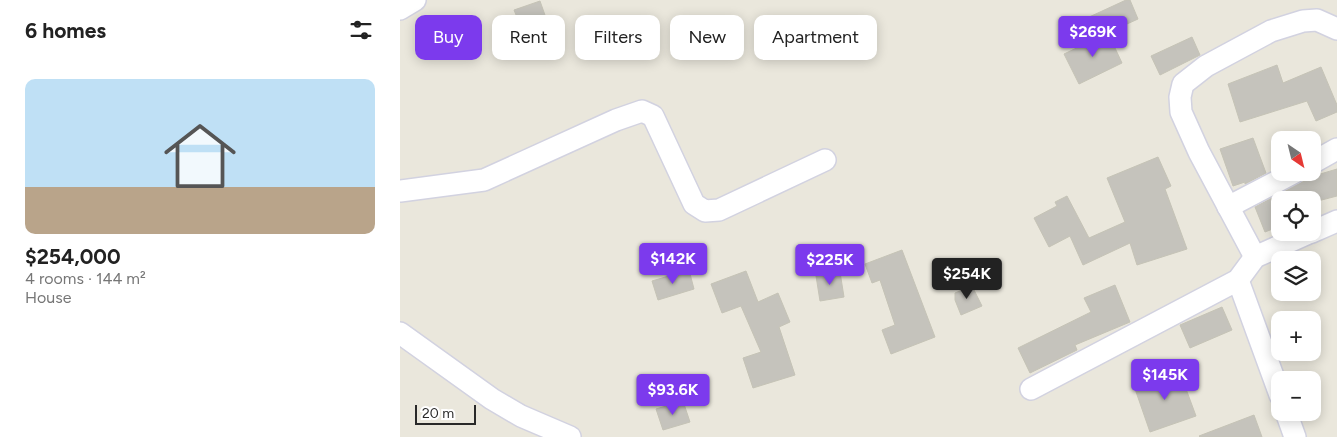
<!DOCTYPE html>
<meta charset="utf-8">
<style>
:root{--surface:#fff;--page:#f6f6f6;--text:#222;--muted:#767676;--line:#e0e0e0;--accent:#7c3aed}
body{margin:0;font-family:Figtree,sans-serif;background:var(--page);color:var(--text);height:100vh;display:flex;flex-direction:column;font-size:19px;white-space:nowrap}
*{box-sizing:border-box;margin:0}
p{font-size:16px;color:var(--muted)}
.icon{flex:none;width:28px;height:28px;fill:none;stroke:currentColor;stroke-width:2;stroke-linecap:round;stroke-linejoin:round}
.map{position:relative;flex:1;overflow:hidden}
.details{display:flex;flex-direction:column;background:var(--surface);width:400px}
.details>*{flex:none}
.hud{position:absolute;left:15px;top:15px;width:475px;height:45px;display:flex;gap:10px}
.needle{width:32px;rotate:145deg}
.tools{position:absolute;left:871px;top:131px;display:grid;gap:10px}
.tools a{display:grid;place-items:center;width:50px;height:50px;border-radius:10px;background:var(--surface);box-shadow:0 2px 12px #0003;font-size:25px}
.scale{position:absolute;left:15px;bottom:12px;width:61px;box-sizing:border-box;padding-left:5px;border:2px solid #292929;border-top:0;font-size:14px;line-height:18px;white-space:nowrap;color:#292929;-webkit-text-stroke:4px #fff;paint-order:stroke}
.price{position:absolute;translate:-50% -42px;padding:0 11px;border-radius:5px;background:var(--accent);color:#fff;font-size:16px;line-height:32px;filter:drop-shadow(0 1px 2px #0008)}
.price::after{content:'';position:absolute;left:50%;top:30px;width:15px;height:11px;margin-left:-8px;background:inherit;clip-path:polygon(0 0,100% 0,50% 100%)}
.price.current{background:#222;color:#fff}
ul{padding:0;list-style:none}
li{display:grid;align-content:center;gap:10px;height:265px;padding:0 25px}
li+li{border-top:1px solid var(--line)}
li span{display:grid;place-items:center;height:155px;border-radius:10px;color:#555}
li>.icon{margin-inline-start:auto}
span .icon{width:90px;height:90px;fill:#fffc;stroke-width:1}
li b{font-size:21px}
h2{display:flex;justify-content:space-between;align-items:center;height:60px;padding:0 25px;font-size:21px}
.chip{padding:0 18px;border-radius:10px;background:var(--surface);box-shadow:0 2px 12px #0003;font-size:18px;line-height:45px}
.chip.current{background:var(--accent);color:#fff}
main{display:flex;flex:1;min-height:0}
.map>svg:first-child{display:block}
.building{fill:#c5c3bc;stroke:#c5c3b6}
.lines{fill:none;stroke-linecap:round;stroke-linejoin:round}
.minor-casing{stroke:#d2d2e0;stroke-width:24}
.minor{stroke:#fff;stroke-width:21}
</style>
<main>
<section class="details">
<h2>6 homes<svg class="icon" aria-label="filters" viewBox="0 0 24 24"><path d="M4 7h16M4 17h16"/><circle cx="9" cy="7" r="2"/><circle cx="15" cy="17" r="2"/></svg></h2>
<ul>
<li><span style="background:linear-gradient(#bfe0f5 70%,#b9a48a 0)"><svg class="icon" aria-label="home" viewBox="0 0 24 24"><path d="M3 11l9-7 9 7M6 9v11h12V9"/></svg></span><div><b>$254,000</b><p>4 rooms · 144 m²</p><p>House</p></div></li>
</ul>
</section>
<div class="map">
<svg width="937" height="437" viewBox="0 0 937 437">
<rect width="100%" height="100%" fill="#eae7dc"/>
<g class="building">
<polygon points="726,0 730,0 738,19 696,38 687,18"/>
<polygon points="140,1 146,18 121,27 114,10"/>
<polygon points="708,33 722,63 679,84 664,54"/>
<polygon points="792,37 800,55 760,75 751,56"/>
<polygon points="877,65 883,83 921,67 937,105 937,112 916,121 907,101 840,122 828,84"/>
<polygon points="853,138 866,173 845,184 845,182 833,186 820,149"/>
<polygon points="758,157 771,186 765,189 787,249 737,265 730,243 683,265 670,236 649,247 634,218 657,206 655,202 667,196 689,238 725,222 707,178"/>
<polygon points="937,169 937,196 914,202 913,200 880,200 880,226 865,232 855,207 908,179 907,178"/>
<polygon points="502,250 535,337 491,354 482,330 495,325 480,280 472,283 465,264"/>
<polygon points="289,270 294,289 258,300 252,281"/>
<polygon points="346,271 358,302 378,293 390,322 379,327 395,375 353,388 343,358 361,352 341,306 322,313 311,284"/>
<polygon points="440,272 444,297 420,301 416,276"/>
<polygon points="715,285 730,322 675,345 677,350 630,373 618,348 691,312 684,298"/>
<polygon points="572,286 582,306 561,315 555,300 555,293"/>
<polygon points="822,307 832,330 790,348 780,325"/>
<polygon points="779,370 796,416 750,432 734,386"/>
<polygon points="283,401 290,422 263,430 256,409"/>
<polygon points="854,415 862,437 800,437 799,436"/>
</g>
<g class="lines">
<g class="minor-casing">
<g id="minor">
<polyline points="0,9 15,0"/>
<polyline points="912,163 937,149"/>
<polyline points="0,191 84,180 216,120 242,111 253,116 294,204 305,211 319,210 425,160"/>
<polyline points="828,207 895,172"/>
<polyline points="912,232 937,221"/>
<polyline points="855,257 799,152 781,112 780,97 783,84 806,66 871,31 903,21 917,20 937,29"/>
<polyline points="838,280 880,395"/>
<polyline points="0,333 92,399 121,416 170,437"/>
<polyline points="631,389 838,280 855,257 911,232"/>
<polyline points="886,412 895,437"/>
</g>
</g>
<use href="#minor" class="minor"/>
</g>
</svg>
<div class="tools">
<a><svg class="needle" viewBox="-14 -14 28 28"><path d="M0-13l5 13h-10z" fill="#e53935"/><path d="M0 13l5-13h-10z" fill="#767676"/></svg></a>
<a><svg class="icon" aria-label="locate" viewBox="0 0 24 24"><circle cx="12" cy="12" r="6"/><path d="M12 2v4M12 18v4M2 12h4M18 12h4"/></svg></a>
<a><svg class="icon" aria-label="layers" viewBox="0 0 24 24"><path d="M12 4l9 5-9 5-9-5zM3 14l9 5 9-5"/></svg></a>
<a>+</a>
<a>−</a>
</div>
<div class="scale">20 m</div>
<b class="price" style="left:693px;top:58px">$269K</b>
<b class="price" style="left:273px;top:285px">$142K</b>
<b class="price" style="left:430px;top:286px">$225K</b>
<b class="price current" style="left:567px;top:300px">$254K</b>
<b class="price" style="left:765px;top:401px">$145K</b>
<b class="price" style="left:273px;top:416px">$93.6K</b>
<div class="hud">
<a class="chip current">Buy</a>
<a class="chip">Rent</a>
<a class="chip">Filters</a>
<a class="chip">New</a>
<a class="chip">Apartment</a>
</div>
</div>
</main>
